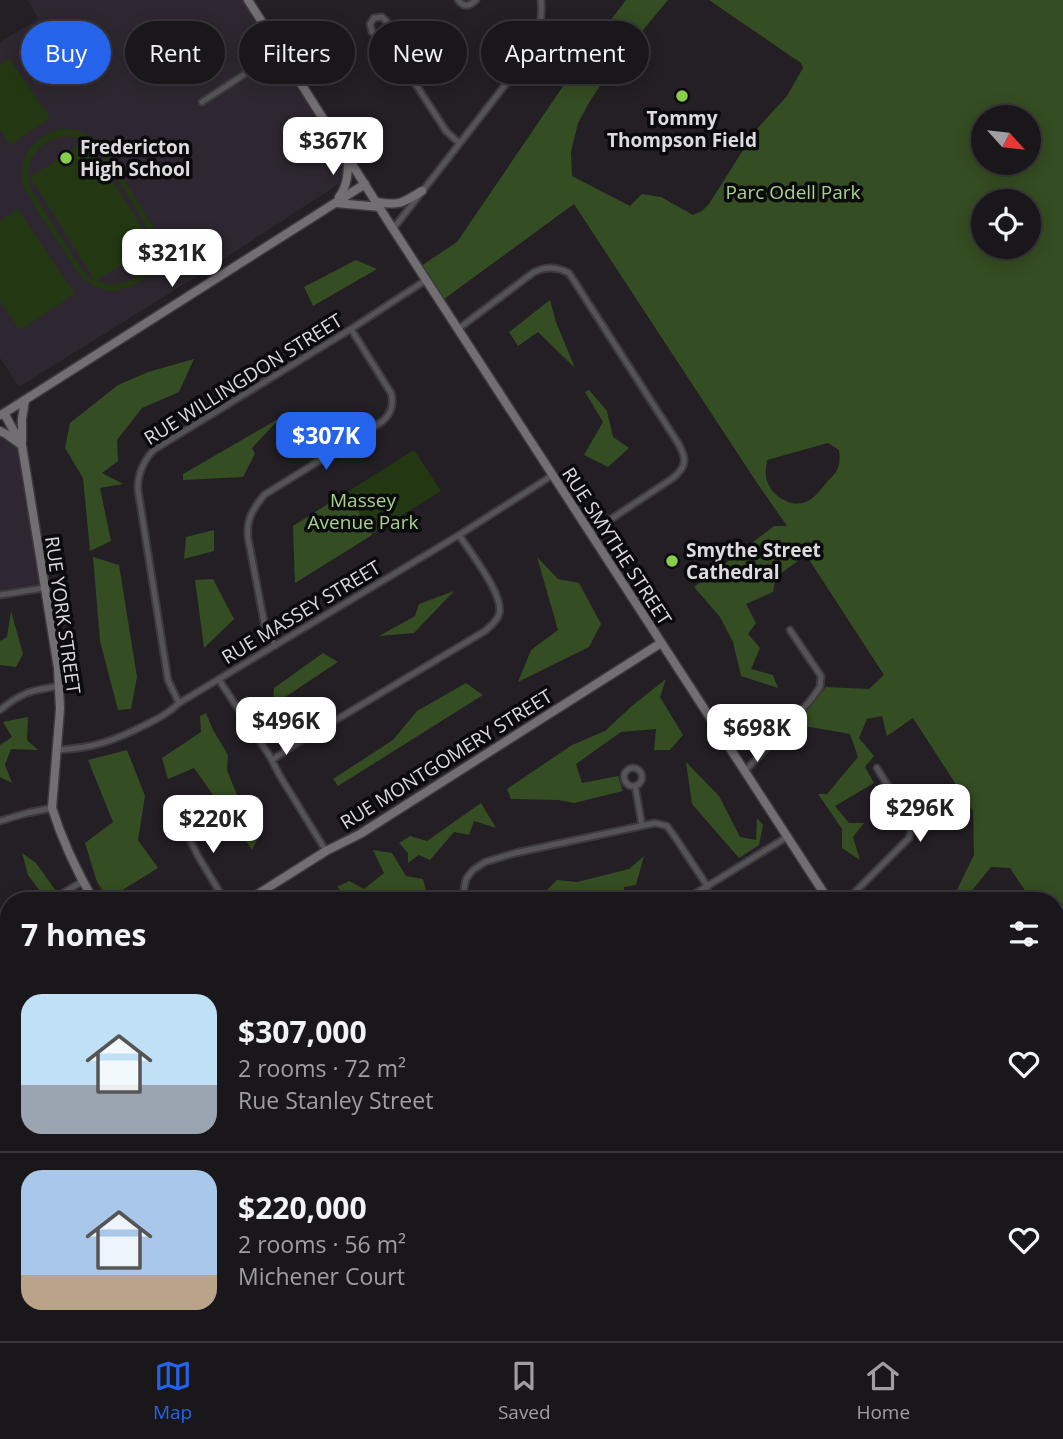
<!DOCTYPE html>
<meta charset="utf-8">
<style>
:root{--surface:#1a171b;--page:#272428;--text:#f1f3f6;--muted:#9f9fa3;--line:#38363a;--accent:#2563eb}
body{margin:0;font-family:"Open Sans",sans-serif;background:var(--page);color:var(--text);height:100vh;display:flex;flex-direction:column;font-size:26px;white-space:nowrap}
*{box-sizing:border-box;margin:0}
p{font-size:23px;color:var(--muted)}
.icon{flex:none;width:38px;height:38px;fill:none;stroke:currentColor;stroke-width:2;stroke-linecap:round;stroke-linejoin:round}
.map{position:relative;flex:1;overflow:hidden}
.drawer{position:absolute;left:0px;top:892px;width:1064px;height:450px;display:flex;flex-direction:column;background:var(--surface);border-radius:28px 28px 0 0;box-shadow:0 4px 18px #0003,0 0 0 2px var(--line)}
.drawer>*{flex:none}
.top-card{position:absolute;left:21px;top:21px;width:700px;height:63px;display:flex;gap:14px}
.needle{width:46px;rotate:117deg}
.controls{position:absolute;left:971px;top:105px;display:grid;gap:14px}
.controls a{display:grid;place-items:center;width:70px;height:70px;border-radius:50%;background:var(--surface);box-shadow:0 4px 18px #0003,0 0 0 2px var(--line);font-size:35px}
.price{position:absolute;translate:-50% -60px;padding:0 16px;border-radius:14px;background:#fff;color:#222;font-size:23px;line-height:46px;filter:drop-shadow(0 2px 4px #0008)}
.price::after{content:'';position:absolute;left:50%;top:42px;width:21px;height:16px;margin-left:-10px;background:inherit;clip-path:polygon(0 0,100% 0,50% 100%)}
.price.selected{background:var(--accent);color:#fff}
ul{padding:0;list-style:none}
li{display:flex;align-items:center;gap:21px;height:175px;padding:0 21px}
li+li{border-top:2px solid var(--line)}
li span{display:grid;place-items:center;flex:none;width:196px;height:140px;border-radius:21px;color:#555}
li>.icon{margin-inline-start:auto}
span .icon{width:84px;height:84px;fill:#fffc;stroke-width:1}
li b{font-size:30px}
h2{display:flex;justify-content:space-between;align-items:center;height:84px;padding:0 21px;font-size:30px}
.tag{padding:0 24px;border-radius:32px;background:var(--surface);box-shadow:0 4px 18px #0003,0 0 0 2px var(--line);font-size:24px;line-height:63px}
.tag.selected{background:var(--accent);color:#fff}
.dock{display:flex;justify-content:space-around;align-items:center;height:98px;border-top:2px solid var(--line);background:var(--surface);font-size:19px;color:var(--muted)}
.dock a{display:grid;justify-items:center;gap:4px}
.dock .selected{color:var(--accent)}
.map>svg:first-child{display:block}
.built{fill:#2e2731}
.green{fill:#233812;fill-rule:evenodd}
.forest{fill:#354d22;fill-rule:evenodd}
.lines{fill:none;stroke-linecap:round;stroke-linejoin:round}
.street-casing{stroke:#3d393e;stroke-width:9}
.secondary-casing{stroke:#3d393e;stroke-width:11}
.street{stroke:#545355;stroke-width:5}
.secondary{stroke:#726f73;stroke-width:8}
.poi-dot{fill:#87cf4b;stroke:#0b0a0c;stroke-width:2.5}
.labels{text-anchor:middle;stroke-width:7;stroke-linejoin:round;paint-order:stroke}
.poi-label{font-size:19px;font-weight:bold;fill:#dddbde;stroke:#0b0a0c;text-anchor:start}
.park-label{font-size:19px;fill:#a8d28d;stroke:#0b0a0c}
.street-label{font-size:19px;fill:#dddbde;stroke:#0b0a0c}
</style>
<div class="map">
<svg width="1063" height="1341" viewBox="0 0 1063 1341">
<rect width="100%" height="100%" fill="#231f24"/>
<g class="built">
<polygon points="28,0 253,0 280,51 348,157 339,184 202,273 19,387 0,358 0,42 38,19"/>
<polygon points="0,431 22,446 44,588 0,595"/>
<polygon points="957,1334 1031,1334 1034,1341 927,1341"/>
</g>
<g class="green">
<polygon points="9,58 50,118 10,145 0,130 0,64"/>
<path d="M61,129C79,128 92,134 104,148L170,254L166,257L158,244C157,261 150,276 135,284C119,294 99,292 85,280C77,274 72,263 66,254C52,232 36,210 23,186C16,160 35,134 61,129ZM65,136L79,138L86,141L30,177L95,281L88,276L81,268C69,250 57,231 45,212C40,203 32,193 29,183C24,158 42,139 65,136ZM87,141C102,152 150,226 152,243ZM152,245C150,275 124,292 96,281Z"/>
<polygon points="18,209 75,294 20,330 0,301 0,221"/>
<polygon points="414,450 441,491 295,583 293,526"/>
</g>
<g class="forest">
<path d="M626,0H668L613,66L590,101L578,123L571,152L572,176L630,206L642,194L661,197L693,215L702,211L709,204L755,131L787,96L803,68L801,63L795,59L709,0H1063V949L1058,942L1055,941V901H1032L1010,868L991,867L965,899V901H947L954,896L974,855L973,811L913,718L887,736L882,716L867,719L859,738L874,756L865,767L874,783L835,806L849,823H864L853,837L860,860L842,848V829L818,794H827L858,757L850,734L793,724L826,687L869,689L884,675L806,555L776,577L773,592L746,604L756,623L748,634L760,648L751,669L773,675L778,688L741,676L733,642L720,617L694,587L774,526H787L755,480L574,204L440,302L418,268L457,242L587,51ZM984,117H1029V163H984ZM984,201H1029V247H984ZM828,443L839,450C841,467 838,471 826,483C822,488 817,495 811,499C794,512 768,495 766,476C765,471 767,465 767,460Z"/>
<polygon points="356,260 377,269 313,306 304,287"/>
<polygon points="550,300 556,322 575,368 538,332 518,346 509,332"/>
<polygon points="194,359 179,392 142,408 117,440 118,461 102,473 123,484 100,488 111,541 90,551 83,478 65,448 70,423 118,385 148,372"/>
<polygon points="589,390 607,411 613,437 629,448 608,467 584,455 603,422 585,392"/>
<polygon points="280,418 252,448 255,454 243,477 183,480 183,474"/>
<polygon points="347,492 372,535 295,583 293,526"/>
<polygon points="214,530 214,551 184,559 186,537"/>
<polygon points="93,557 119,565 137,677 131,709 118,710 100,641"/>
<polygon points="537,557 558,579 579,583 601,624 589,647 518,682 531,650 558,630"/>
<polygon points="213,579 234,619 204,648 195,580"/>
<polygon points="454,591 414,633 379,636 415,616 419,604"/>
<polygon points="11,611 23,654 16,667 0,665 0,641 7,637"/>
<polygon points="323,653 338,662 273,705 274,688"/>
<polygon points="666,679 660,697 683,735 670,750 654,750 656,729 621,732 576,764 582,783 618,776 623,791 574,803 558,800 511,799 507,789 572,745 605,731 633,705"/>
<polygon points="466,683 483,695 338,786 333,779 393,740 417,711"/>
<polygon points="206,713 213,730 228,755 227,770 241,805 258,809 258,838 252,850 194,768 168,779 162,758 201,732 200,716"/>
<polygon points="28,717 27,740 38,750 11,749 5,765 12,783 0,777 0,745 12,737 3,722"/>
<polygon points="127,750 145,796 138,840 158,868 108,899 97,882 85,843 113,822 88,760"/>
<polygon points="686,762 719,796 740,837 756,840 757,818 763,825 759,845 739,858 692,804"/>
<polygon points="481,803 496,828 474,821 469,835 454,832 430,860 419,855 408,863 408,853 399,843 410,836 427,841"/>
<polygon points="373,850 392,853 406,876 423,879 429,901 353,901 337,887 349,881 364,889 384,873"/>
<polygon points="22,853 36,863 56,891 42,894 28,875"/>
<polygon points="644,856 636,885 624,887 624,901 612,901 606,893 600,901 498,901 521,890 540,897 557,880 577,882 629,869"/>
</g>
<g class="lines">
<g class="street-casing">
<g id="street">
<path d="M458,0C464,8 470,6 476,0"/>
<polyline points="387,40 387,22 382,17 374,18 370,24 372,32 387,40 446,131 459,143"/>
<polyline points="202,102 280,51"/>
<path d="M393,229L526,58C538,39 543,22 541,0"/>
<path d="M458,329L534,272C547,266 557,267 569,273L678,443C687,459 687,466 673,478L590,533"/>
<polyline points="0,595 44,588"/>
<path d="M275,645L265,627L248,538C246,519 253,509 264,495L377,425C389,418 395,407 391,393L351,329"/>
<polyline points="219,680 269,755 280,776 326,851"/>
<path d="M179,703L168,680L138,490C137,475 144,459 155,449L351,329L426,280"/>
<path d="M0,710C22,692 32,690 60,686"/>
<path d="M57,750C94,748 114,741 147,724C159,718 169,713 179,703L459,535L553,475"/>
<path d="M272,760L294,745L485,631C490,626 497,622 499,614C505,596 470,552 459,535"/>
<circle cx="633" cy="777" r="9"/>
<polyline points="745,771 810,701 820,687 821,676 790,630"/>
<polyline points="635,786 642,825"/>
<circle cx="177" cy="811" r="10"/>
<polyline points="180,820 198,856 225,901"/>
<polyline points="0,821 27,813 52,808"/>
<polyline points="50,901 83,881"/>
<polyline points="465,901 464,889 466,879 473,870 485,862 515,853 655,823 667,826 675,837 708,887"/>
<polyline points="683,901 787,837"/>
<polyline points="846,901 909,838 911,830 909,820 877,768"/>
<polyline points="0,932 9,926"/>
<polyline points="1059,1057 1063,1062"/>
<polyline points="0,1058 9,1072"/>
<polyline points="1055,1157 1063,1152"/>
<polyline points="0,1186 9,1183"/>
<polyline points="0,1296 9,1297"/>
<polyline points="120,1334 137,1341"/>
<polyline points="252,1334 257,1341"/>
<polyline points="890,1334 892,1341"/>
<polyline points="470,1341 482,1334"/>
<polyline points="720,1341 750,1334"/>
</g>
</g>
<g class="secondary-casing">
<g id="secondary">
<polyline points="248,0 393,229 829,901"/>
<path d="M339,197C348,185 348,172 348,157"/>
<path d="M377,202C400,206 402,203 422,191"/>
<polyline points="336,203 380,207"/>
<path d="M4,413L22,446L58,668L60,709L52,808C62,840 77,872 94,901"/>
<polyline points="1,415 365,184"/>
<polyline points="0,431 6,434 20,444"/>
<polyline points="22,442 22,419 25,400"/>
<polyline points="247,901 326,851 360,834 661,643"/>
<polyline points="0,1058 9,1052"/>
<polyline points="1055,1250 1063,1262"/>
<polyline points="370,1334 374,1341"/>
</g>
</g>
<use href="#street" class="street"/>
<use href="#secondary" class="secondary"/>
</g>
<g class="poi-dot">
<circle cx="682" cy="96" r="7"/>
<circle cx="66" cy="158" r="7"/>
<circle cx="672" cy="561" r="7"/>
</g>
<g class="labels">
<g class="poi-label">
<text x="682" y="125" text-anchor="middle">Tommy<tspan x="682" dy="22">Thompson Field</tspan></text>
<text x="80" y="154">Fredericton<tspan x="80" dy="22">High School</tspan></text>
<text x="686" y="557">Smythe Street<tspan x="686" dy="22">Cathedral</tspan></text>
</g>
<g class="park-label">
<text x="793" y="199">Parc Odell Park</text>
<text x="363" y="507">Massey<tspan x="363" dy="22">Avenue Park</tspan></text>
</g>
<g class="street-label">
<text transform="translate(243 379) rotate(-32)" y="7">RUE WILLINGDON STREET</text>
<text transform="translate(617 546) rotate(57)" y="7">RUE SMYTHE STREET</text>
<text transform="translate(301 612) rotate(-31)" y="7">RUE MASSEY STREET</text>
<text transform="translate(63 615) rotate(82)" y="7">RUE YORK STREET</text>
<text transform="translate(446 759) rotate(-32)" y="7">RUE MONTGOMERY STREET</text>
</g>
</g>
</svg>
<div class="controls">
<a><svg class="needle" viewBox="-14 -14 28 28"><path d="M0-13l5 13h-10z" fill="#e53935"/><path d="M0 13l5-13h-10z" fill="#9f9fa3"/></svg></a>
<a><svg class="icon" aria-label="locate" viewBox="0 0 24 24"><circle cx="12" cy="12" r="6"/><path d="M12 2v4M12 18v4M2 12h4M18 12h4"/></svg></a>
</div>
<b class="price" style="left:333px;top:177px">$367K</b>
<b class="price" style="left:172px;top:289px">$321K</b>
<b class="price selected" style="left:326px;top:472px">$307K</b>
<b class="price" style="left:286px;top:757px">$496K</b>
<b class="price" style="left:757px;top:764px">$698K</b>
<b class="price" style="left:920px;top:844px">$296K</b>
<b class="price" style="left:213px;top:855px">$220K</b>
<div class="top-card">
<a class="tag selected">Buy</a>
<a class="tag">Rent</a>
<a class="tag">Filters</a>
<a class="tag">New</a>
<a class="tag">Apartment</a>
</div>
<section class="drawer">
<h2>7 homes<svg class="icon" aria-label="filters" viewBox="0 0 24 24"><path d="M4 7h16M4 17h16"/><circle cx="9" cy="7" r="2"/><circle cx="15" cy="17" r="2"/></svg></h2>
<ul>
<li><span style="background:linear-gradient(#bfe0f5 65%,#9aa5b1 0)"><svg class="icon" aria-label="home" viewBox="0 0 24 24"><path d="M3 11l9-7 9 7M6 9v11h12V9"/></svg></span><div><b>$307,000</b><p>2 rooms · 72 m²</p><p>Rue Stanley Street</p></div><svg class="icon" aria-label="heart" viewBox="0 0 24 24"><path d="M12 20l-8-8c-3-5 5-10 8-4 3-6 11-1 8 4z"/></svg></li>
<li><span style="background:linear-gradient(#a9c7e8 75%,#b9a48a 0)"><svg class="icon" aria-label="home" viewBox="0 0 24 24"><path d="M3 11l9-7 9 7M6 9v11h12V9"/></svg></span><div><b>$220,000</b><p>2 rooms · 56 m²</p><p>Michener Court</p></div><svg class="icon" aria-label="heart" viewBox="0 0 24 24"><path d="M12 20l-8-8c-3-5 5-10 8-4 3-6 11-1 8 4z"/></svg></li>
</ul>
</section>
</div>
<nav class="dock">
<a class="selected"><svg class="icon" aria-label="map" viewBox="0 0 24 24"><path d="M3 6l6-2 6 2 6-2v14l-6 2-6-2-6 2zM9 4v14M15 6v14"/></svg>Map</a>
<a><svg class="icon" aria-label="saved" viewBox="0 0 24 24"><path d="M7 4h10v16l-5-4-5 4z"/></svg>Saved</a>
<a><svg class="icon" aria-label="home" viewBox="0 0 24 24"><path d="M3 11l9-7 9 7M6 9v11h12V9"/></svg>Home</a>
</nav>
